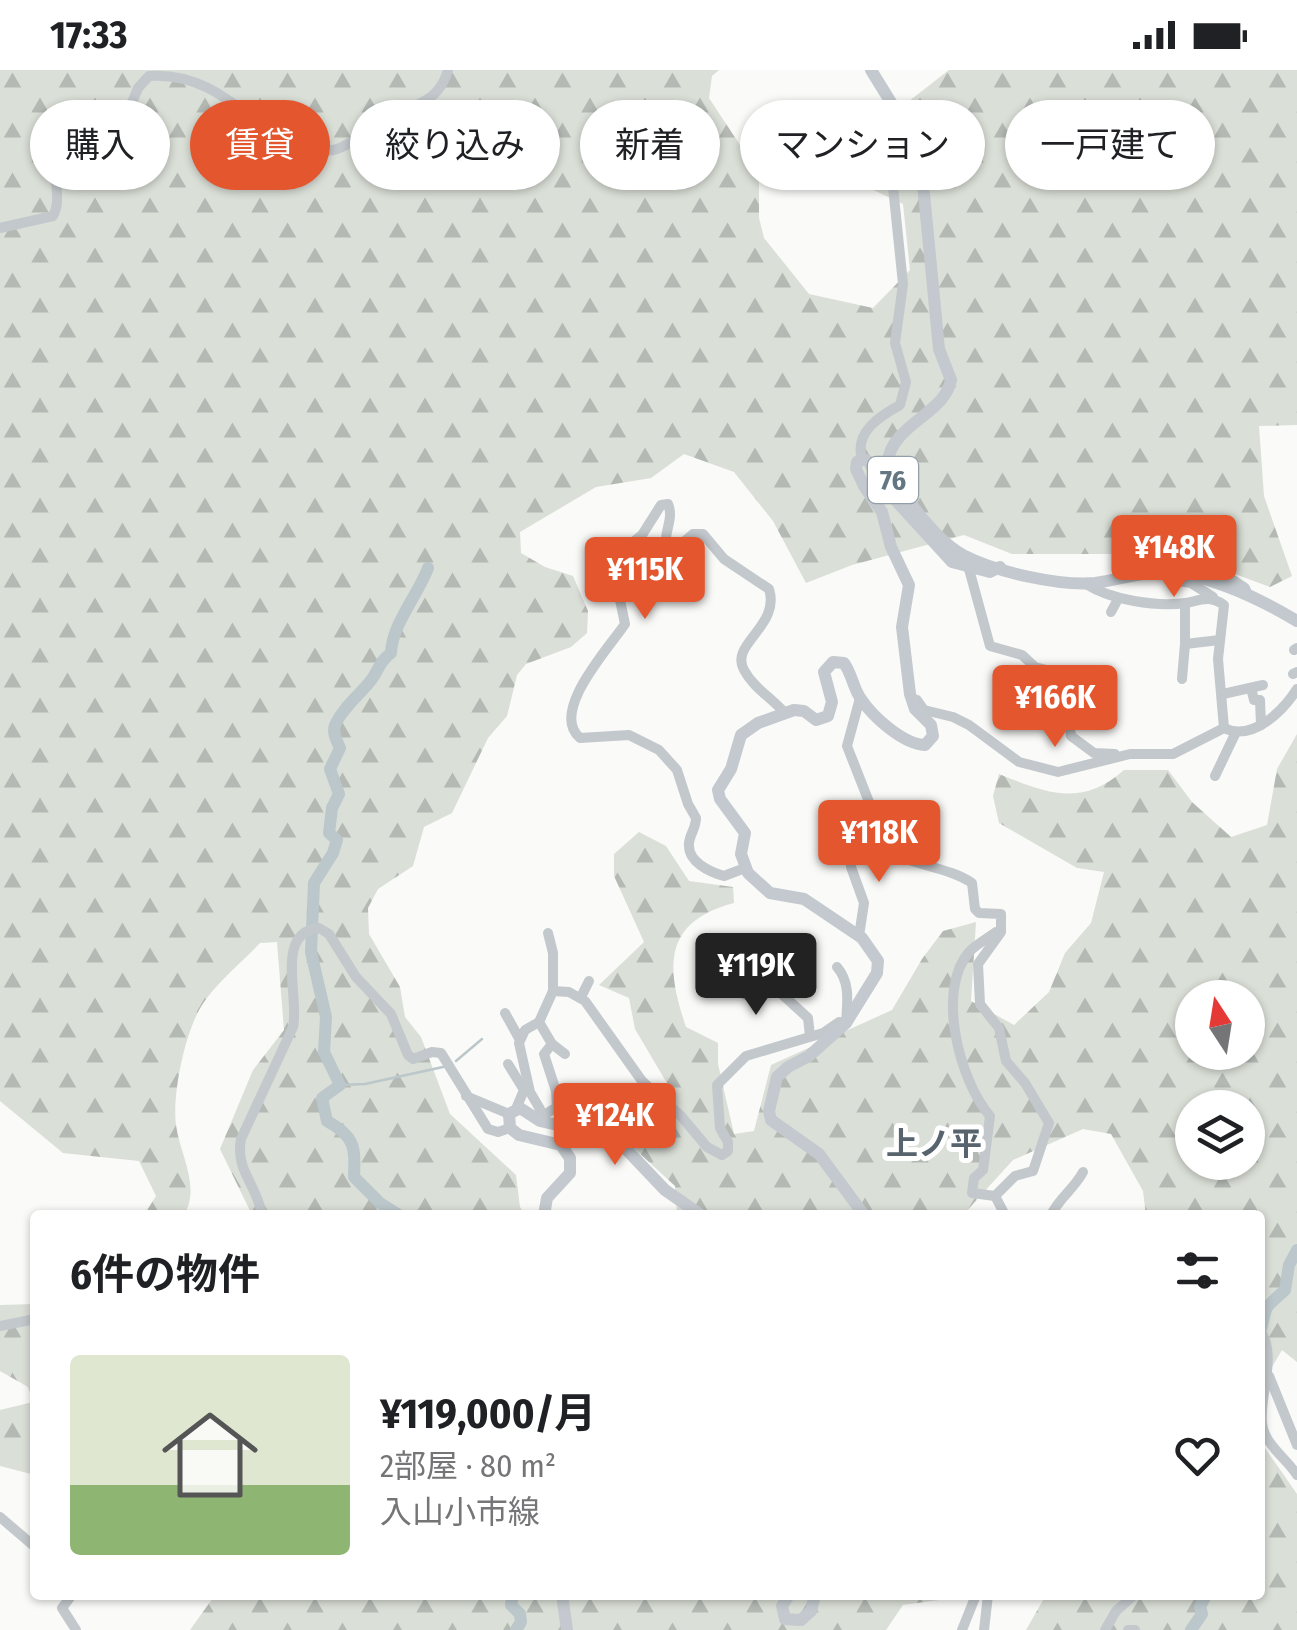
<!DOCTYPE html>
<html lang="ja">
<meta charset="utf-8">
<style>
:root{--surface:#fff;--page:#f2f2f2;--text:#202124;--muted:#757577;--accent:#e4572e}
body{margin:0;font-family:"Fira Sans Condensed","Noto Sans JP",sans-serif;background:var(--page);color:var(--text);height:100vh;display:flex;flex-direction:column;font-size:38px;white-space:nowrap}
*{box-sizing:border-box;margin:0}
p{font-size:32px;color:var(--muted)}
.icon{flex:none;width:55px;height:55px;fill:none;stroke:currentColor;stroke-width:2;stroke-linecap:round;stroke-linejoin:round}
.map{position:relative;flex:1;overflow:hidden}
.drawer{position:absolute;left:30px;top:1140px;width:1235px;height:390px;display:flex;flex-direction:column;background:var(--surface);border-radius:10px;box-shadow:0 2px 8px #0004}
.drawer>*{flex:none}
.hud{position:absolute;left:30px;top:30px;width:1238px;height:90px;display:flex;gap:20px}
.needle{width:65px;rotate:348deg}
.buttons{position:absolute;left:1175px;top:910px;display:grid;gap:20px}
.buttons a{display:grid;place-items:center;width:90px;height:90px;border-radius:50%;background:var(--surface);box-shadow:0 2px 8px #0004;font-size:50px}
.price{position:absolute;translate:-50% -85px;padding:0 22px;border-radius:10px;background:var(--accent);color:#fff;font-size:32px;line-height:65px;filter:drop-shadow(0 2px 5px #0008)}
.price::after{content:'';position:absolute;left:50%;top:60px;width:30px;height:22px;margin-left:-15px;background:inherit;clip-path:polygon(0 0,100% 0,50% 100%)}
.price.on{background:#222;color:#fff}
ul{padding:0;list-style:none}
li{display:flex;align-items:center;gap:30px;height:250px;padding:0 40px}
li span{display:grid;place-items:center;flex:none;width:280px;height:200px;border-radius:10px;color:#555}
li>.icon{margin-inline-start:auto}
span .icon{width:120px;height:120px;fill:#fffc;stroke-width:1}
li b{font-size:42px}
h2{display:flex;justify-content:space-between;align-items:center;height:120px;padding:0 40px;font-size:42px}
.tag{padding:0 35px;border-radius:45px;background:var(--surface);box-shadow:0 2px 8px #0004;font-size:35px;line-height:90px}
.tag.on{background:var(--accent);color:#fff}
.status{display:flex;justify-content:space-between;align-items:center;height:70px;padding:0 50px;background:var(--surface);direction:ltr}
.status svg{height:28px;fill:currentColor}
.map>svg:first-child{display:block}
.forest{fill:url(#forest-firs);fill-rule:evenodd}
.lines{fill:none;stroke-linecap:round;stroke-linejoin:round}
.stream{stroke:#bbc7cb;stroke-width:2.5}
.river{stroke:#bbc7cb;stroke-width:12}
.minor{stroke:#c3c8cc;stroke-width:10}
.major{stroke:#c3c9ce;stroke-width:12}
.labels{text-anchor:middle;stroke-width:10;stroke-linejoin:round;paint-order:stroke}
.shield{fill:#fff;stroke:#939fa8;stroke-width:2.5}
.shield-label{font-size:28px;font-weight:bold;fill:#657683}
.neighbourhood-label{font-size:32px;font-weight:bold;fill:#57646e;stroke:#fff}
</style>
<div class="status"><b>17:33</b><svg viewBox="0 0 49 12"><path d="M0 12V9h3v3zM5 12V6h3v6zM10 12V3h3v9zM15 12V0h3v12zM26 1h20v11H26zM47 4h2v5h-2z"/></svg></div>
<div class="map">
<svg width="1297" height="1560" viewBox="0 0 1297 1560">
<defs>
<pattern id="forest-firs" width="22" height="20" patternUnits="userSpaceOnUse" patternTransform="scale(2.5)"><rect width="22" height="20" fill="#dadfd7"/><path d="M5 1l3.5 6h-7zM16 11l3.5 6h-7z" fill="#b4b9b4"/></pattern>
</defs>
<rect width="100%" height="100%" fill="#fafaf8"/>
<g class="forest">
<path d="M0,0H719L712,6L709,28L740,75L759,85V148L764,168L809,224L873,238L910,200L903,134L867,117L863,98L886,92L892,86L883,60L886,49L949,0H1297V355L1259,356L1264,426L1292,506L1270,517L1181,484H1012L964,465L852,495L806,513L773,451L734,402L684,384L651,408L596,417L520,462L521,483L545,497L573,506L588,541L587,563L571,577L526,594L517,605L507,646L488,668L452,743L424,757L413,796L378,819L368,838L369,864L400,917L405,947L421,967L450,1044L516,1105L520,1137L525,1145H252L220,1079L253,1000L284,960L277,872L260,873C242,892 216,913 202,935C185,962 172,1024 176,1055C180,1085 201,1117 184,1145H144L156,1126L139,1091L63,1083L0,1031Z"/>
<path d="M1297,664V1292L1282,1280L1260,1317V1145H1146L1143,1121L1111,1064L1083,1059L1013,1090L963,1145H677L675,1116L611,1057L605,1030L620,1033L671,1020L635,959L629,928L599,915L644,872L614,806V784L639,762L666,776L689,811L733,817L734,833C662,852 666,898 686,957L718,973V994L734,1064L754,1061L771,995L892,940L922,889L943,861L976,852L971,931L1014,955L1049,922L1065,883L1091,853L1104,802L1077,798L999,753L993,726L999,704C1046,723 1081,738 1124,700H1168L1192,732L1231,767L1267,755L1277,699ZM1192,928H1248V982H1192ZM1192,1038H1248V1092H1192Z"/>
<polygon points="35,1234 35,1405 0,1396 0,1340 33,1332 28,1317 0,1301 0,1235"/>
<polygon points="1260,1371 1297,1424 1297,1560 1026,1560 1046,1525 1260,1525"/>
<polygon points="215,1525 950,1525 946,1529 903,1535 886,1560 190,1560"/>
</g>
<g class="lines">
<g class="stream">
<polyline points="456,991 482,969"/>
<polyline points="340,1015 365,1014 443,997"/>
</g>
<g class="river">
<path d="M399,1145L380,1133L354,1107C355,1078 356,1067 327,1051L322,1028L340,1015L324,982L326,947L311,882L314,813L333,783L337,770L329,763L332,738L339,724L330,699L340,678C337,671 332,663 335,655C343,637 361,624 372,609C379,599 380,591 391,583C392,554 418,525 428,498"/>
<path d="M1260,1262C1268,1233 1262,1241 1285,1220L1289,1195L1297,1180"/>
<polyline points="513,1525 511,1535 520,1544 521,1552 516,1560"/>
<polyline points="1191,1560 1202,1544 1200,1537 1206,1525"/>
</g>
<g class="minor">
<path d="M0,158L53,146C60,133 56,121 56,107C57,52 79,51 127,45L138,18L149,6C235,0 266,90 333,80C350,77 376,54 393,46C419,33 439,31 448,0"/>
<path d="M862,389C854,362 880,346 900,335L906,312L895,273L903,214L893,117L898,100L915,76"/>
<polyline points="969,499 990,576 1022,585 1035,597 1054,602 1064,617 1071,666 1094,683 1115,684"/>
<polyline points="1169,502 1172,510 1191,513 1213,527"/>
<polyline points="1224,504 1245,518 1248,525"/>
<path d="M1086,514C1111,530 1156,537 1186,533C1201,530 1210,525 1224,535L1218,589L1224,658"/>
<polyline points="1185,533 1185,574 1220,570"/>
<polyline points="1111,542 1118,529"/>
<polyline points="1294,580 1297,578"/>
<polyline points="1293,604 1297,602"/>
<polyline points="1182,609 1185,574"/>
<polyline points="1251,618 1254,630 1260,630 1261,655"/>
<polyline points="1223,624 1263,615"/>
<path d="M917,630L924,640L953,647L969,655L1019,692L1058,702L1130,684H1173L1224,658C1252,672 1283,641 1297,619"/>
<polyline points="1215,706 1236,662"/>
<path d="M867,757C884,797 940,791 972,813L975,839L979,843L1001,844V862L978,894L980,934L999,958L1006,991L1025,1013L1049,1053L1033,1101L1015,1106L995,1126L1005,1145"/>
<path d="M745,798L724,806C710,802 687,792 689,773C690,764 696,758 696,748L688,734L677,700L659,680L629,665L580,668C549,642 609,578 625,554L613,496L616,486L642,465L661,435L668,434C675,450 661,465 668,479L674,480L693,464H703L724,489L769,519C781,556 729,574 744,600C753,617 770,627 783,641"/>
<polyline points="548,863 553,883 553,921"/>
<polyline points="859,866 864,833 851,797 851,785 867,757 871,737 847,676 860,628"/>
<polyline points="716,911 753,928 773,916 808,948 810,966"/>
<polyline points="581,927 589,911"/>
<polyline points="505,943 520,970"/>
<polyline points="552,974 565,984"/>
<polyline points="508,994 524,1020 516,1039"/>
<polyline points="466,1026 509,1044"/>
<path d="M537,1049L540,1039L530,1022L519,973L525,960L539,952L553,921L569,922L585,931L642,1011L681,1046L707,1077L722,1085L728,1081V1072L720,1058L717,1015L746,986L823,963L839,952L846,953C847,934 851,913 837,897"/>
<polyline points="537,1049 557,1037 556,1021 544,984 552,974 539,952"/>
<path d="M995,1126L972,1123L974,1108L983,1100L990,1046C960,1012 935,919 970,881C977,874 988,868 996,862"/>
<path d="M262,1145C257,1114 235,1101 241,1069L293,957C300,928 274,862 319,858L329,864L356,907L391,944L408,985L413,989L432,982L441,983L488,1059L498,1062L510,1058"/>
<path d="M1051,1145C1059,1128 1074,1119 1083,1102"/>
<polyline points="0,1256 35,1249"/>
<path d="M1260,1261C1278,1285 1259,1324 1262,1353C1264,1374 1286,1388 1297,1405"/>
<polyline points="1269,1306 1297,1375"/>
<polyline points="0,1447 35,1477"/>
<polyline points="72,1525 62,1538 76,1560"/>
<polyline points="962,1560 976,1525"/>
<polyline points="984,1560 988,1525"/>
<polyline points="1105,1560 1116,1541 1134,1525"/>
<polyline points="1128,1560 1135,1560"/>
</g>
<g class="major">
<path d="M871,0L908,60L921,93L939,279L951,310C945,344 891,355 888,392C887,411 907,429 918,443C931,459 945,475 963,485C996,502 1058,516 1095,513C1121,510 1152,498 1178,503C1221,510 1260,529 1297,551"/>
<polyline points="544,1145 547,1128 570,1103 570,1088 561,1075 519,1065 510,1058 509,1044 520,1038 540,1051 602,1065 626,1079 665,1120 701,1145"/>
<path d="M864,1145L819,1084L771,1050L769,1041L777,1007L788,997L809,986L846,953L877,903L878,891L862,868L816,837L804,829L770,823L748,803L741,784L745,763L720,729L718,720L731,699L741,665L758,653L794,640L804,641L816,650L828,646L832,632L824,602L833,592L844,593C852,604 853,618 861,629C873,647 903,674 925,675L933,666L931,655L915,639L910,624L902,557L909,515L891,477L882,442L864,416L856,399L857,392L862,389L868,391L889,423L952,492L990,502L1000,497"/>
<polyline points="562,1525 567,1560"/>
<polyline points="789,1525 782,1536 785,1549 801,1550 811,1541 815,1525"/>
</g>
</g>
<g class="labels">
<rect class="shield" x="868" y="387" width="50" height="46" rx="8"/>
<g class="shield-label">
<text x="893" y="420">76</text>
</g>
<g class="neighbourhood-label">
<text x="934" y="1085">上ノ平</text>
</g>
</g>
</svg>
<div class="buttons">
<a><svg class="needle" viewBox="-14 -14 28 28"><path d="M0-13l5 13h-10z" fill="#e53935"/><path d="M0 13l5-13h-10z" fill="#757577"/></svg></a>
<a><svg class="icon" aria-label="layers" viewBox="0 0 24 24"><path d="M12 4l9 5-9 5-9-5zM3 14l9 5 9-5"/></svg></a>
</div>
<b class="price" style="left:1174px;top:530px">¥148K</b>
<b class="price" style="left:645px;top:552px">¥115K</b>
<b class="price" style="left:1055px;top:680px">¥166K</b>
<b class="price" style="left:879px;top:815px">¥118K</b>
<b class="price on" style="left:756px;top:948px">¥119K</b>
<b class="price" style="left:615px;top:1098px">¥124K</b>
<div class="hud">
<a class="tag">購入</a>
<a class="tag on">賃貸</a>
<a class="tag">絞り込み</a>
<a class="tag">新着</a>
<a class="tag">マンション</a>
<a class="tag">一戸建て</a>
</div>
<section class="drawer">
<h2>6件の物件<svg class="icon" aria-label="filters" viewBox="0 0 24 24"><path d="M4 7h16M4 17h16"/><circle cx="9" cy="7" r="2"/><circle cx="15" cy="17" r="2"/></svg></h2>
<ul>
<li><span style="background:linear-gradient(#dfe7d0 65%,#8fb573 0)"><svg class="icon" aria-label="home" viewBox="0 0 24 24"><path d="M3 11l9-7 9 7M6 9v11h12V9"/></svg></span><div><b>¥119,000/月</b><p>2部屋 · 80 m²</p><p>入山小市線</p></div><svg class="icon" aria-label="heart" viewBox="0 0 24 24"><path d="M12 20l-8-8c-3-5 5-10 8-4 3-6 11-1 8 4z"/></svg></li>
</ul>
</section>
</div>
